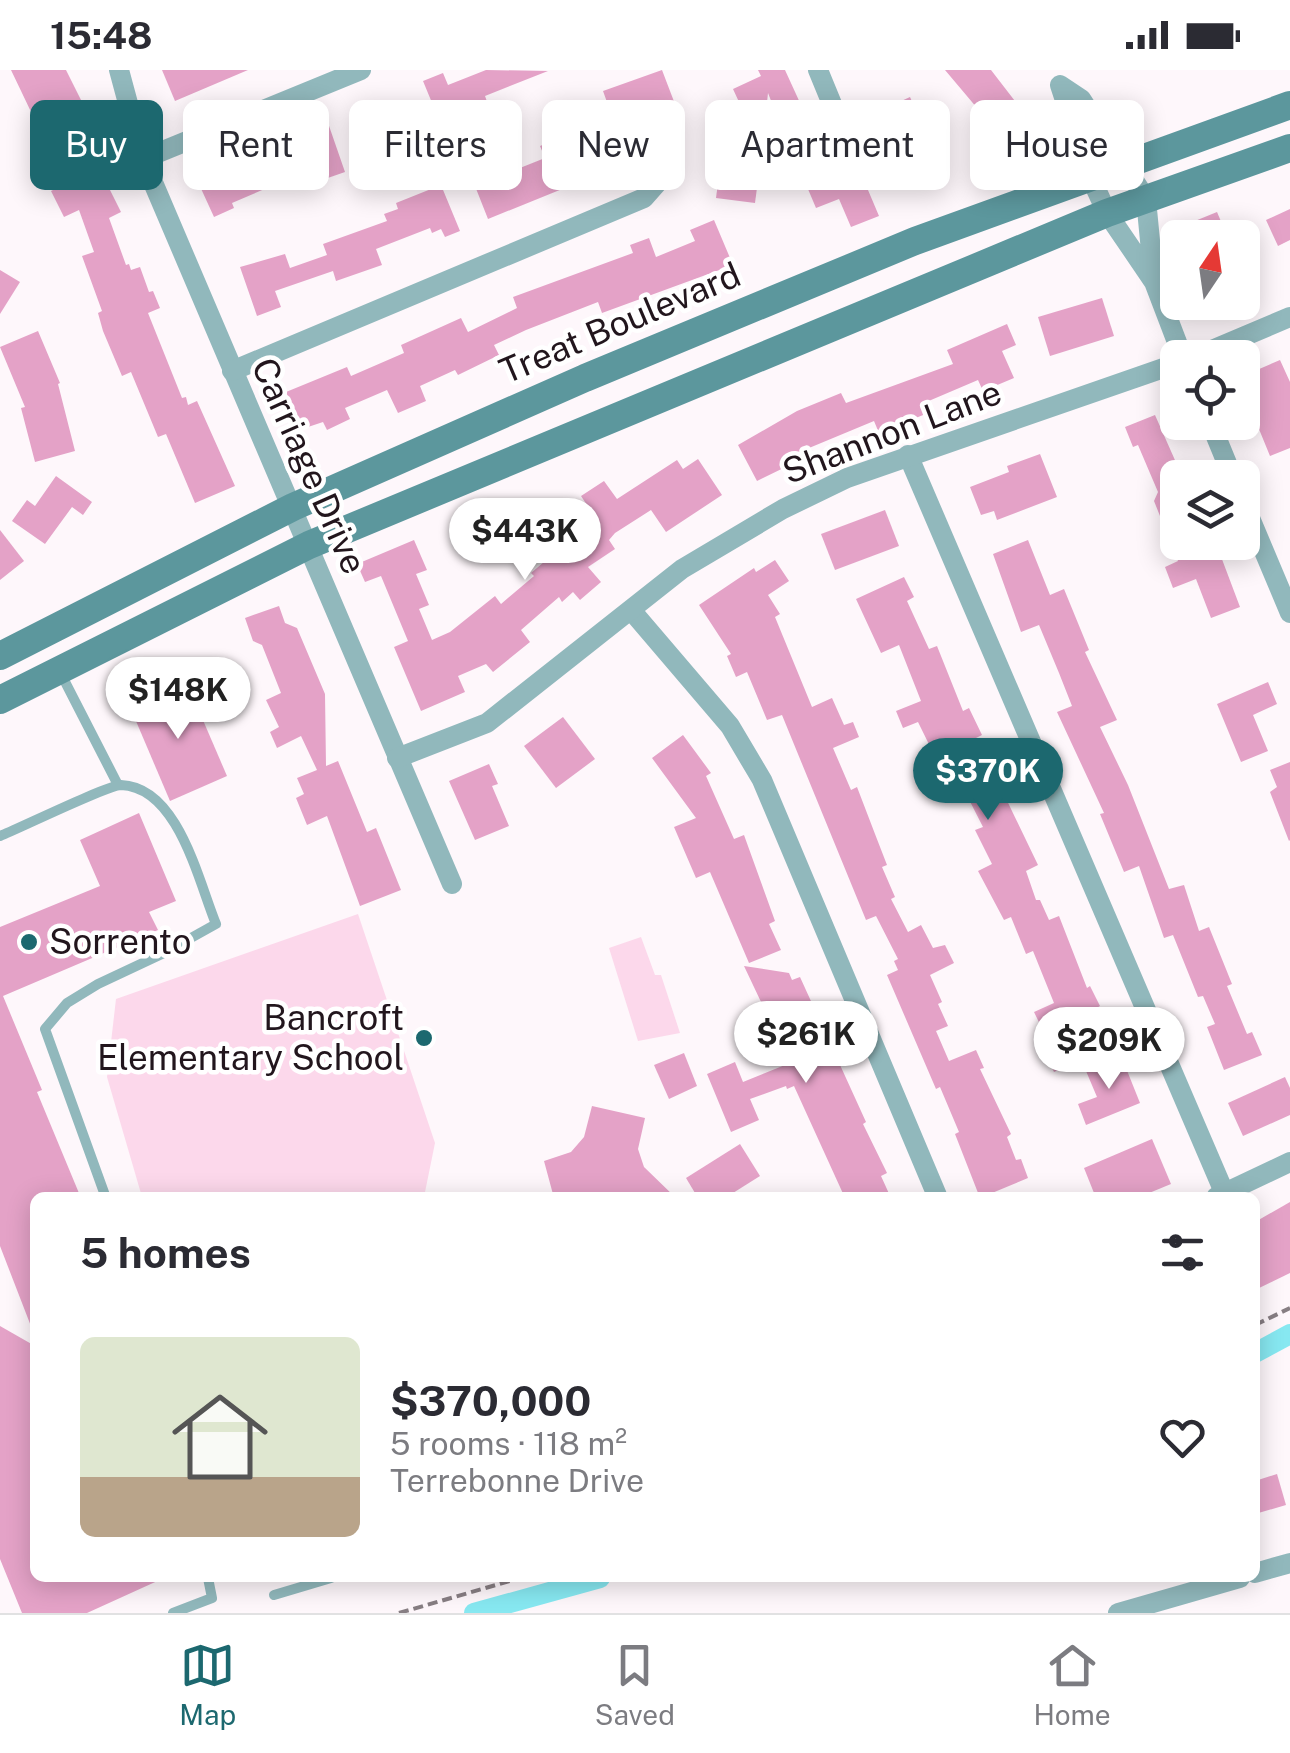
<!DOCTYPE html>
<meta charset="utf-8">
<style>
:root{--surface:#fff;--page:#f2f2f3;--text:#2b2b33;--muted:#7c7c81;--line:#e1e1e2;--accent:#1c686f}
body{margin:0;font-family:"Public Sans",sans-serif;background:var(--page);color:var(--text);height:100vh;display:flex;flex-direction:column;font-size:38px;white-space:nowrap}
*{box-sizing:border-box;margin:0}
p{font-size:32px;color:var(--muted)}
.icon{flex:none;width:55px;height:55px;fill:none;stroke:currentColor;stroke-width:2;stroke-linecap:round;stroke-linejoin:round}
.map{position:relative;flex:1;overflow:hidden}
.panel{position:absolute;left:30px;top:1122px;width:1230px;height:390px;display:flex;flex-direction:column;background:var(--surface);border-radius:15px;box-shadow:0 5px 25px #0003}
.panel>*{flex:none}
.top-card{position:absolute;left:30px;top:30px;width:1230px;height:90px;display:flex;gap:20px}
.needle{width:65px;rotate:13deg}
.controls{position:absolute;left:1160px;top:150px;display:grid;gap:20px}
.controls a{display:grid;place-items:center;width:100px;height:100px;border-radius:15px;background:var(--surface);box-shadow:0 5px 25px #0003;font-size:50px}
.price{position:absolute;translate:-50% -85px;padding:0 22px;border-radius:35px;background:#fff;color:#222;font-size:32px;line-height:65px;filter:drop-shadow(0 2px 5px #0008)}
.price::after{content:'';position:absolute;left:50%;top:60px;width:30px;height:22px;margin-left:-15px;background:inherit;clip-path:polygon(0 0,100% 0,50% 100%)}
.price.on{background:var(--accent);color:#fff}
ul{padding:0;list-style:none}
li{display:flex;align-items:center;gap:30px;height:250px;padding:0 50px}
li span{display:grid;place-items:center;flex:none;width:280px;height:200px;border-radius:15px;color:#555}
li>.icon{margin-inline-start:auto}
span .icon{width:120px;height:120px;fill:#fffc;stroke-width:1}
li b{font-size:42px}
h2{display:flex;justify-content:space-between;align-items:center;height:120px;padding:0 50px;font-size:42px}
.tag{padding:0 35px;border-radius:15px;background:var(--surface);box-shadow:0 5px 25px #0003;font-size:35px;line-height:90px}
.tag.on{background:var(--accent);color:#fff}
.status{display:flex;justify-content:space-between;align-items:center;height:70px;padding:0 50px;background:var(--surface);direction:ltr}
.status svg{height:28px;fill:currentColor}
.tabs{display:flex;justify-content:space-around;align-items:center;height:140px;border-top:2px solid var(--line);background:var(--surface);font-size:28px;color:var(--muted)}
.tabs a{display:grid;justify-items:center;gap:5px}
.tabs .on{color:var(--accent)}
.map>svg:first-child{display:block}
.green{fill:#fcd8eb}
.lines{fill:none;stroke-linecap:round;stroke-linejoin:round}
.canal{stroke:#87e8f1;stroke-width:20}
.building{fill:#e4a2c7}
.path{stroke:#877e83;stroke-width:4;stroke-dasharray:10 5;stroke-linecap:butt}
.lane{stroke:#91b8bc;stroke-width:10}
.street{stroke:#91b8bc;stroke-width:20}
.secondary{stroke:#5c979d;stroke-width:28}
.poi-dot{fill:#1c686f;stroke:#fff;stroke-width:4}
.labels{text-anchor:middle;stroke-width:9;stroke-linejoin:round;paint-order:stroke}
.street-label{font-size:35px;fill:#22161d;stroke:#fff}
.poi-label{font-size:35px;fill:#22161d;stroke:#fff;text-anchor:start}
</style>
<div class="status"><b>15:48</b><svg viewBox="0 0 49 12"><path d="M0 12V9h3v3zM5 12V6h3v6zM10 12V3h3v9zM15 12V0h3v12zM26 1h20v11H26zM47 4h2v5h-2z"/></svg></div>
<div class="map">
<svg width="1290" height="1543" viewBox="0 0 1290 1543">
<rect width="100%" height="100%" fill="#fef7fb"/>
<g class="green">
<polygon points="358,844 435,1073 424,1127 142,1127 107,1007 116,929"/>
<polygon points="641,867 655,905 661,905 680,963 638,971 609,878"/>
</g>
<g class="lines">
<g class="canal">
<polyline points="1255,1283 1290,1264"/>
<polyline points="474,1543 600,1508"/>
</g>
</g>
<g class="building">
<polygon points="11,0 66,0 83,34 70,40 121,142 109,148 126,195 129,194 131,200 140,197 149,222 153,221 160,238 148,243 182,328 186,327 188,335 197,331 235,416 195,433 166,364 158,367 131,302 122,306 103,261 98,243 102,241 82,186 94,182 79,140 64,147 51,121 65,114 56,97 71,90 57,63 44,69"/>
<polygon points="162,0 248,0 175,31"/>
<polygon points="486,0 548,1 485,26 489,37 459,49 466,67 449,74 423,11 443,3 448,15"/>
<polygon points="662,0 678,42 602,71 609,88 567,105 572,115 488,149 473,111 488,105 490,110 545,88 540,76 612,46 603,21"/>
<polygon points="758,0 785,0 801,35 777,46 768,23 765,51 751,58 733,19 761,6"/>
<polygon points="945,0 991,0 1042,66 1006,93 994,78 1004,70"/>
<polygon points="910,27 927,65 918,69 929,93 868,120 879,146 851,157 839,129 816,138 794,86 822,75 832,101 877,82 875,77 898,66 886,38"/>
<polygon points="328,53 345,102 299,118 295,106 232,133 234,138 214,147 198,112 258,85 260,91 318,71 313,59"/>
<polygon points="722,82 761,87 755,133 716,128"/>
<polygon points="441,115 460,161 445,167 441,159 432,163 430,158 376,179 382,195 336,211 333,201 275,221 281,237 257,246 240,197 285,184 290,198 327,185 323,174 387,151 384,144 398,139 396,133"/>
<polygon points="1290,139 1290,170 1278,176 1266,150"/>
<polygon points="1217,142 1228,168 1164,168 1163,164"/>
<polygon points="714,150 733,195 602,243 598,232 526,260 494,275 499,285 458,305 455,300 420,316 426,331 398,343 387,320 345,338 350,349 327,360 323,352 302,359 286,322 347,297 351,306 404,283 401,275 461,248 468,262 517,238 513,227 633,183 630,175 649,168 656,187 695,171 690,160"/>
<polygon points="0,200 20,212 0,244"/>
<polygon points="1102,228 1114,266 1050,286 1038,247"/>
<polygon points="1007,254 1016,275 1002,281 1014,308 983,321 978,310 924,333 928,343 879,363 874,351 797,383 800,390 757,411 738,375 797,341 841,323 846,333 953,294 947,280"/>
<polygon points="38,261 60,313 58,314 75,381 35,392 21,338 25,337 0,277"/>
<polygon points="1280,290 1290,312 1290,378 1270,386 1252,342 1258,339 1243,306"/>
<polygon points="1155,345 1178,397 1178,472 1205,472 1208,480 1217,476 1240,537 1211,548 1196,509 1173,518 1165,497 1178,491 1154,431 1158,422 1138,375 1133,377 1125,357"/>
<polygon points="1040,384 1057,427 997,450 994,441 981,445 970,417 1009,402 1007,396"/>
<polygon points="698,389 722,425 666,462 651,440 615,463 609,470 615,479 588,497 601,512 580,530 573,522 562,532 559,527 521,560 530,572 493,602 486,594 458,606 465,622 421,641 394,577 408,571 381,506 365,512 357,494 414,470 427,500 416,504 429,535 419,539 432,570 450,562 495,526 501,534 534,506 531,503 584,458 576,446 589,438 581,426 604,411 617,429 677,390 683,399"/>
<polygon points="56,406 92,432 83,445 72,437 45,474 12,451 27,430 35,436"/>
<polygon points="885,440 899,476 835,500 821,464"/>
<polygon points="0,460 24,491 0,510"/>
<polygon points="1028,470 1050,525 1064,519 1089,580 1085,582 1117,650 1100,657 1128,715 1169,819 1184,815 1199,861 1209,857 1232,914 1227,916 1247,964 1252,962 1262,985 1224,1000 1207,957 1215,954 1203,926 1198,927 1173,865 1164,868 1139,796 1124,802 1100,744 1104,743 1057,642 1072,636 1059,603 1039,555 1021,562 993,484"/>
<polygon points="775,490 789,511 768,525 780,544 775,547 812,637 832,628 844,655 853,652 859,667 833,678 851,720 857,717 875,764 887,795 882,797 895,827 891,829 908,862 921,855 933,878 945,875 954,893 930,905 942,932 938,934 948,956 936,961 949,991 976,980 984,998 980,999 1011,1064 1007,1067 1016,1090 1021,1089 1028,1108 980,1128 955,1064 959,1062 940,1017 936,1019 887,905 898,900 894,891 898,889 876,846 866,850 782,645 767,650 747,602 736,607 727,586 731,584 699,535 754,498 756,502"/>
<polygon points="904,507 914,527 907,531 929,579 937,576 963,641 969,638 982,665 970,671 991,715 998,712 1038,795 1026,801 1036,830 1040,830 1049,850 1059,846 1087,918 1090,916 1100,936 1093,940 1087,954 1091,970 1086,972 1093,990 1072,1000 1069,995 1054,1002 1047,987 1053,981 1034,942 1054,933 1033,881 1026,884 1011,847 1004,850 978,801 992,794 975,760 983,757 957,706 947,711 918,652 903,658 896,641 921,631 899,575 881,583 856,529"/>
<polygon points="279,536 285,553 297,558 325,624 326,696 338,691 367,762 376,758 401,820 360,836 327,746 307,755 296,728 304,724 297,708 317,700 301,666 277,678 270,662 279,657 266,630 281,623 262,575 253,571 245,548"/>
<polygon points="1268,612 1277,634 1253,645 1268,681 1241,692 1217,634"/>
<polygon points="187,613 227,706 170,731 130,637"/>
<polygon points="563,647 595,689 556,718 524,676"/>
<polygon points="683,665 711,703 706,706 734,769 744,765 775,851 769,854 781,880 749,893 710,802 696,808 674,757 696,748 652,688"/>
<polygon points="1290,692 1290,770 1289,771 1270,722 1277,717 1270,700"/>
<polygon points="489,694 498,714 492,716 509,756 475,770 449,711"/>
<polygon points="139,743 176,831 149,842 158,860 3,926 42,1020 37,1022 81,1128 35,1128 34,1264 0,1176 0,857 100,816 80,770"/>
<polygon points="744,896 789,903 792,910 800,907 866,1052 863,1054 887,1103 881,1106 891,1128 845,1128 794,1016 787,1019 786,1016 750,1029 759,1050 731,1062 707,1004 735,992 743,1012 790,993"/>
<polygon points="684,983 697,1016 669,1029 654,995"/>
<polygon points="1122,988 1140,1033 1086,1055 1078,1034 1097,1027 1086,1001"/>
<polygon points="1285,1007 1290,1018 1290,1045 1243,1066 1228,1033"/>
<polygon points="592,1036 645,1048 638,1079 644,1097 676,1128 554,1128 544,1091 571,1082 584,1067"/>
<polygon points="1152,1069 1171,1114 1137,1128 1096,1128 1084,1098"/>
<polygon points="740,1074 760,1106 725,1128 698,1128 686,1108"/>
<polygon points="1290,1132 1290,1203 1255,1220 1255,1152"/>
<polygon points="0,1256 35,1276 35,1508 164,1508 87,1543 22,1543 0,1489"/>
<polygon points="1277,1404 1286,1435 1255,1444 1255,1411"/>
</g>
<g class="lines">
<g class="path">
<polyline points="1255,1255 1290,1238"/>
<polyline points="399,1543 520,1508"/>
</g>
<g class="lane">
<polyline points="59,600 118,715"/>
<path d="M0,766C20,758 108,715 121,715C178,717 198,810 216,854L164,883L98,914L67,933L45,959L106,1128"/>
<polyline points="274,1525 331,1508"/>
<polyline points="173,1543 212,1528 208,1508"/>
</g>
<g class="street">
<polyline points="119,0 143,89 452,814"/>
<polyline points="818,0 832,34"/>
<polyline points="143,89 361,0"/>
<polyline points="1154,212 1146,129 1081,29 1060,15 1090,106 1107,143 1154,212 1183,288"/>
<polyline points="1193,288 1290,247"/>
<polyline points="232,301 644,128 666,103"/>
<polyline points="1210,352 1233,408"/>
<polyline points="908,385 1224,1122"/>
<polyline points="1242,429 1290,543"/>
<polyline points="631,540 730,656 762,710 938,1128"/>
<polyline points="397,688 487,653 682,499 783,439 847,408 1178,293"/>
<polyline points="1216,1127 1290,1092"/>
<polyline points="1255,1503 1290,1493"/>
<polyline points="1118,1543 1240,1508"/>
</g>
<g class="secondary">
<polyline points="0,586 293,437 585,308 915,171 1290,35"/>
<polyline points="0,630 309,475 1107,143 1290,78"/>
</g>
</g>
<g class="poi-dot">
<circle cx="29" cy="872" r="10"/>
<circle cx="424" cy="968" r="10"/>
</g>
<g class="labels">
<g class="street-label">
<text transform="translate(620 253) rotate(-23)" y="12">Treat Boulevard</text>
<text transform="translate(892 362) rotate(-21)" y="12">Shannon Lane</text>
<text transform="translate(309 396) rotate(66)" y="12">Carriage Drive</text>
</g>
<g class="poi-label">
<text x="49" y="884">Sorrento</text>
<text x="404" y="960" text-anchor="end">Bancroft<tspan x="404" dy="40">Elementary School</tspan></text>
</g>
</g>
</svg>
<div class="controls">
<a><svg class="needle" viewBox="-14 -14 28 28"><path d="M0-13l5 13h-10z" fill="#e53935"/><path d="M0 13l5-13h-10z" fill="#7c7c81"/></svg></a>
<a><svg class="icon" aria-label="locate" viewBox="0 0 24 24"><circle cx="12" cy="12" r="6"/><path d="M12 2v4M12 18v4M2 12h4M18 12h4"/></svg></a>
<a><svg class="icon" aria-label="layers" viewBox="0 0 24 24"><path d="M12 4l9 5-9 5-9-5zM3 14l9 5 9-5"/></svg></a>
</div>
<b class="price" style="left:525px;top:513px">$443K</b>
<b class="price" style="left:178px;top:672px">$148K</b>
<b class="price on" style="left:988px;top:753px">$370K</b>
<b class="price" style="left:806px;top:1016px">$261K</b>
<b class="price" style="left:1109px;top:1022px">$209K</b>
<div class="top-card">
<a class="tag on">Buy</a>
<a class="tag">Rent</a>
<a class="tag">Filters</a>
<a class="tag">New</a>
<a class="tag">Apartment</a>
<a class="tag">House</a>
</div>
<section class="panel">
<h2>5 homes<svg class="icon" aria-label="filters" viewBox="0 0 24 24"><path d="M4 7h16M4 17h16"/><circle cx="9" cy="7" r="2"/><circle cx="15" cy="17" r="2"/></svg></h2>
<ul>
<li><span style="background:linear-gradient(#dfe7d0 70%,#b9a48a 0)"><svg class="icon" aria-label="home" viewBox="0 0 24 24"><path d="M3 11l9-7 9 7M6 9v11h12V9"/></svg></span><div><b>$370,000</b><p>5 rooms · 118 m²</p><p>Terrebonne Drive</p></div><svg class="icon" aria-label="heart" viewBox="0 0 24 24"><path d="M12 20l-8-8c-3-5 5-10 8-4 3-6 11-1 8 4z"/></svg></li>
</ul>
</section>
</div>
<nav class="tabs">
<a class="on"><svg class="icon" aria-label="map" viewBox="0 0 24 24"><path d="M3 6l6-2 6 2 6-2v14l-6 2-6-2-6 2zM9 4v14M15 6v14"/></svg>Map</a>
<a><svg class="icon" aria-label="saved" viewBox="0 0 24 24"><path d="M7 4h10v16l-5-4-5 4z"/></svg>Saved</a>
<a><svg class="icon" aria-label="home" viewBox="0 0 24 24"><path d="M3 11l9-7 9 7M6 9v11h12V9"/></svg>Home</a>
</nav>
